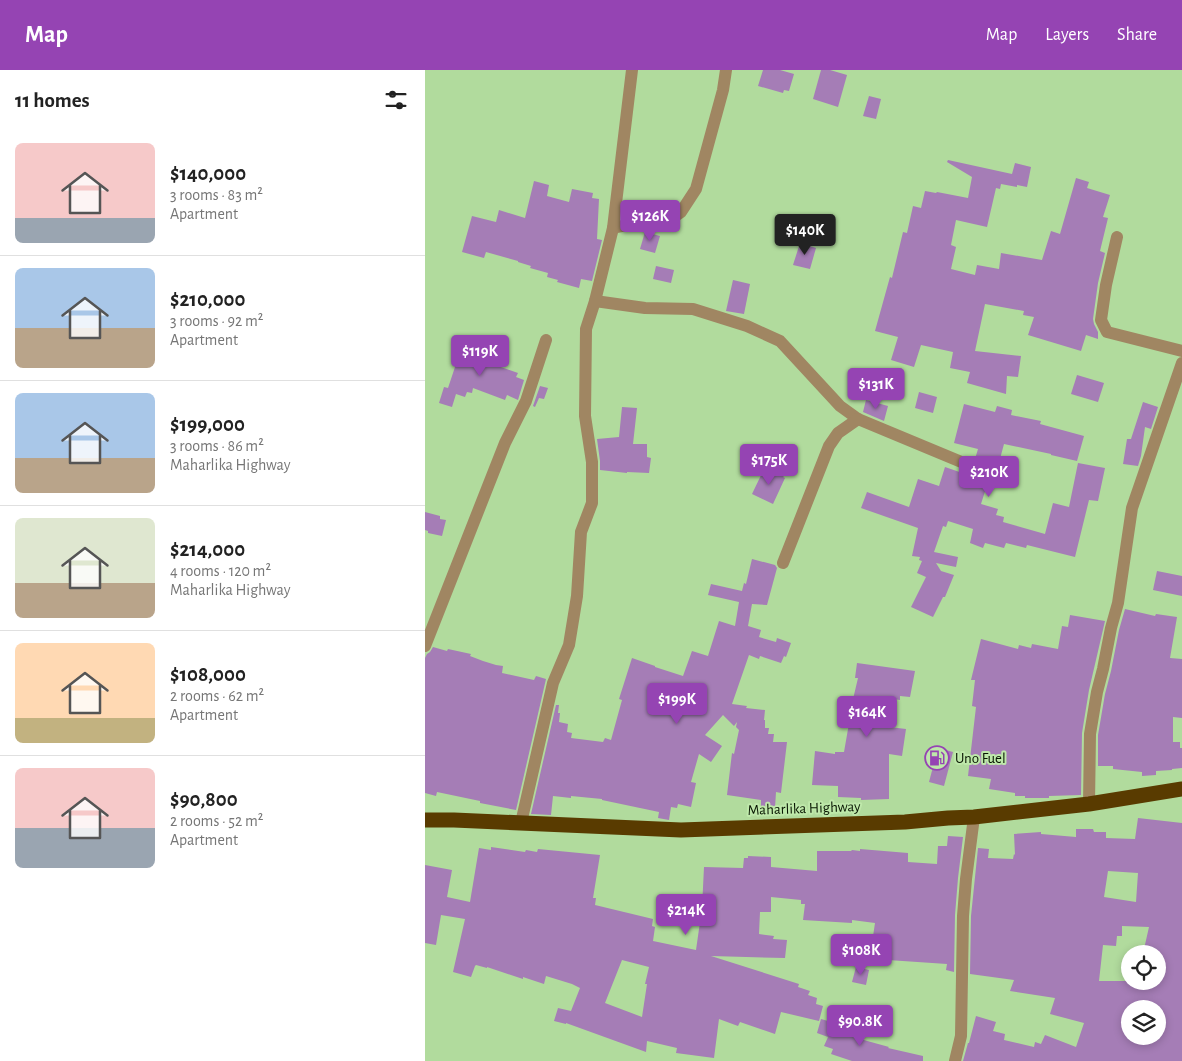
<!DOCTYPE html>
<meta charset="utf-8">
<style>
:root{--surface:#fff;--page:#f6f6f6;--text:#222;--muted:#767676;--line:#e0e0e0;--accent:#9544b3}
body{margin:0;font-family:"Alegreya Sans",sans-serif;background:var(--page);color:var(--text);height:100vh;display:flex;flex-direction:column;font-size:19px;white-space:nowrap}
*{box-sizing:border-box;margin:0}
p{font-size:16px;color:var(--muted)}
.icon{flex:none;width:28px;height:28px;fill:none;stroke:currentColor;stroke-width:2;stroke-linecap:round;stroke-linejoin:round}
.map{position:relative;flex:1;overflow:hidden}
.drawer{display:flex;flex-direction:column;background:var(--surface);width:425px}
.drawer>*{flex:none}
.tools{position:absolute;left:696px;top:875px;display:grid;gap:10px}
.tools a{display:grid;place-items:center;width:45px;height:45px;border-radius:50%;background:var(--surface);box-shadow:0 2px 8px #0003;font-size:25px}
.price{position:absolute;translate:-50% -42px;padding:0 11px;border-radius:5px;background:var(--accent);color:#fff;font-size:16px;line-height:32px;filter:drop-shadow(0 1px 2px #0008)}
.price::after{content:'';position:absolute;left:50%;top:30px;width:15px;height:11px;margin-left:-8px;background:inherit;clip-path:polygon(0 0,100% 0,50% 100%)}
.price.active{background:#222;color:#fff}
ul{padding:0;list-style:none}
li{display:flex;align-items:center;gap:15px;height:125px;padding:0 15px}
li+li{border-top:1px solid var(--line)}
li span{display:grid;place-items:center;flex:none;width:140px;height:100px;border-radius:8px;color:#555}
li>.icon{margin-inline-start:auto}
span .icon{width:60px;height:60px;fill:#fffc;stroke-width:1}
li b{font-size:21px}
h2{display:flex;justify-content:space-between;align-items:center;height:60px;padding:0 15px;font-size:21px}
header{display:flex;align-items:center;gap:30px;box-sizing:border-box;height:70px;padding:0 25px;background:var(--accent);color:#fff}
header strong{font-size:24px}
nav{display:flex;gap:28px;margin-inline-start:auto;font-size:18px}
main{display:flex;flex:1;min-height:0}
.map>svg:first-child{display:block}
.building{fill:#a57db6;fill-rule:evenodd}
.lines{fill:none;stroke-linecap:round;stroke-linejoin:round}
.street{stroke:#a08662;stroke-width:12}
.highway{stroke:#593b00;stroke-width:15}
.labels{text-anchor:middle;stroke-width:4;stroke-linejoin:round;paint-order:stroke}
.poi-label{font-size:15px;fill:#071501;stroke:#bee8aa;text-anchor:start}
.street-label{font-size:15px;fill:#071501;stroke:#bee8aa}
</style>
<header>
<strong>Map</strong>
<nav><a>Map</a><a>Layers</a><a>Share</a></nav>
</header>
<main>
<section class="drawer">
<h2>11 homes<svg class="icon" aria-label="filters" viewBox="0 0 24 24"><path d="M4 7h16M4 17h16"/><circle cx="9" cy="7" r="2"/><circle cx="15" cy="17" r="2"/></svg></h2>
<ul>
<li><span style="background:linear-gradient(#f6c9c9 75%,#9aa5b1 0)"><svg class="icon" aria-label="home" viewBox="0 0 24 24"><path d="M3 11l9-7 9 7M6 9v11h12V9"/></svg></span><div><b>$140,000</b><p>3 rooms · 83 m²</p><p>Apartment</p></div></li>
<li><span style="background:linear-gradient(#a9c7e8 60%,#b9a48a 0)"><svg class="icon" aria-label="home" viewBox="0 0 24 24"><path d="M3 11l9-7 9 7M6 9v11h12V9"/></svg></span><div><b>$210,000</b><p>3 rooms · 92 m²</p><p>Apartment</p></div></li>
<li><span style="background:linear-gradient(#a9c7e8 65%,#b9a48a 0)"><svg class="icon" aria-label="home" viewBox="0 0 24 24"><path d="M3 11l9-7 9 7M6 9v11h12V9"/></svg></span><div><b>$199,000</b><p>3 rooms · 86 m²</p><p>Maharlika Highway</p></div></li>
<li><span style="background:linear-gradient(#dfe7d0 65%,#b9a48a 0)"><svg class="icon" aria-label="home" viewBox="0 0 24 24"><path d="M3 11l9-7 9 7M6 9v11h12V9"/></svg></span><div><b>$214,000</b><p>4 rooms · 120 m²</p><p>Maharlika Highway</p></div></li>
<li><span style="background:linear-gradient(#ffd9b3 75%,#c2b280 0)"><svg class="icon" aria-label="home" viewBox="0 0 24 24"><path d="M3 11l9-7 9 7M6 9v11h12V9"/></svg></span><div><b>$108,000</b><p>2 rooms · 62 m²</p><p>Apartment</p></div></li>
<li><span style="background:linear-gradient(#f6c9c9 60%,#9aa5b1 0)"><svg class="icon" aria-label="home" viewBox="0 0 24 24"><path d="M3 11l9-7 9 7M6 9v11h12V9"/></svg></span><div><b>$90,800</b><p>2 rooms · 52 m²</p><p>Apartment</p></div></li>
</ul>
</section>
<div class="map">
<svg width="757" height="991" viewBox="0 0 757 991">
<rect width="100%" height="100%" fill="#b1db9d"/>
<g class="building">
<polygon points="338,0 355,0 369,4 364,21 359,20 358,23 333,16"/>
<polygon points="396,0 405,0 422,5 413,37 388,29"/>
<polygon points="444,26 456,29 451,49 438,46"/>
<polygon points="523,90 587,104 590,93 606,97 602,117 592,115 592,117 576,114 575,119 571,118 562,157 531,150 526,175 531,177 526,199 550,205 552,195 574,199 576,183 617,190 626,161 635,164 651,108 664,112 662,118 685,125 678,147 683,148 675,181 680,183 673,213 668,249 669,254 673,262 673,269 661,265 656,281 603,265 609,247 598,245 599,241 560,234 550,281 596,286 593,307 582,306 581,324 542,313 545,302 525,298 528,282 496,275 489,297 466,290 473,267 450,261 465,207 467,208 478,162 482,163 488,136 496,138 500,121 511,123 512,122 543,128 547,107 522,92"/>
<polygon points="109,111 124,115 122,126 144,132 147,119 168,123 167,128 174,129 172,169 177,170 167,211 156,209 154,218 132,212 133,210 122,207 123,203 105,198 106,196 93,192 93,191 61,182 59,188 37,182 47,146 71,152 74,140 100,148"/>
<polygon points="220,162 235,166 230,183 215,179"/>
<polygon points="375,173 391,178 385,199 368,195"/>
<polygon points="231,196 249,200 246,213 228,209"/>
<polygon points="308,210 325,214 319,244 301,241"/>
<polygon points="37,270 53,274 51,282 64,285 63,288 74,291 73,296 93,303 91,307 99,310 93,330 82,325 80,330 48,318 47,323 42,322 40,327 31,324 27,337 14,333 19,317 23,318 32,291"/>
<polygon points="652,305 679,313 673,332 646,324"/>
<polygon points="115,316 123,318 119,329 114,328 110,337 108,336"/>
<polygon points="494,322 512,327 508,343 490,338"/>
<polygon points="441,330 463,336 459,351 438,342"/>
<polygon points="718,332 733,337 726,359 720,357 716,386 713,396 698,394 702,369 706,369"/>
<polygon points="539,334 570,342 572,336 587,340 586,345 616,351 615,354 659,366 652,391 626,385 626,384 579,374 572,400 567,399 556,434 573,439 571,445 579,447 578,452 620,464 628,433 644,437 653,393 680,398 673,431 664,430 650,487 602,475 601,478 581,473 579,478 560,473 558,478 545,473 548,459 523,451 521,457 518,456 509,482 533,487 531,497 511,493 516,501 529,505 520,527 518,527 508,547 486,537 501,507 492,503 497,491 494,490 495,487 487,486 493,458 436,438 442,422 484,437 493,409 514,416 520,397 546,406 546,404 551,402 554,395 553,391 550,389 553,379 529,373"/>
<polygon points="197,337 212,338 208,374 222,374 222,387 226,388 224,403 202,402 202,403 175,400 175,391 172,369 194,367"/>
<polygon points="340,397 359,406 358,407 360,408 348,434 327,424"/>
<polygon points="0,442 15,446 15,449 21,450 17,466 3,463 3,461 0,460"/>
<polygon points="327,489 350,495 352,498 342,535 327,534 323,556 336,560 334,567 351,572 352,568 366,573 361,587 359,586 356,593 335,586 334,589 324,585 307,634 322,636 321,638 340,640 339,650 340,650 340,658 344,658 343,664 349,664 348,672 362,672 356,723 351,722 350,738 336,737 336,730 302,725 307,683 309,684 314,660 311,657 312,652 309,656 298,645 280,665 297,676 286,692 274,684 266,712 271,713 266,737 253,734 252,738 246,737 244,750 233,748 234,742 177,730 177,729 146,726 146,728 128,726 126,745 106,744 131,635 134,635 133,643 135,643 134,652 143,654 142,662 147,663 146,668 178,672 180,668 186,670 197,630 194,629 207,588 230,596 230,597 258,606 267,581 283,586 294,551 310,556 314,532 283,525 286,514 317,521 319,513 321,514"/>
<polygon points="732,501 757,506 757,526 728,520"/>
<polygon points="700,539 730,546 731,544 752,547 745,588 757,589 757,648 748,647 748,672 755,672 755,678 757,678 757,698 747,699 747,700 731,701 731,705 717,706 717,702 688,699 688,696 673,696 673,665 680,624 686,601 694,560"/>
<polygon points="645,545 680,551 664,620 657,663 656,725 624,726 624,728 600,728 600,726 590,726 590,723 564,719 566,709 543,706 551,637 547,636 550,610 546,610 556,569 593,579 594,575 606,578 607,574 633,579 637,556 643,557"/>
<polygon points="8,577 22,581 23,579 46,584 45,586 58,591 71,595 78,596 77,603 109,610 111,606 121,609 91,740 55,733 55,731 12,722 11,726 0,723 0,588 2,584 5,582"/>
<polygon points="432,593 490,601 485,627 475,626 475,630 462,628 461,631 454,629 448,655 481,659 477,686 464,684 464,729 436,730 436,728 413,727 413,716 387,715 390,681 410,684 410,682 419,682 426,642 425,642 433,608 430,608"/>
<polygon points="513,678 528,682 519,716 504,712"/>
<path d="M713,748L757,753V991H538L543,973H544L551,946L571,952L568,961L580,964L579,970L609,977L610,972L616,974L620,965L651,977L659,953L625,944L630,928L585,921L589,910L545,904L546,846L553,778L564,779L563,788L588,789L589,784L590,785L589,764L616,762V764L651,767V759H668L669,762H681V768L710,769ZM683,801L713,803L711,832L679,827ZM697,856L724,857L719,879H722L721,884H732V911H674L678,875L691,876L692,866H697ZM705,939H732V966H705Z"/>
<path d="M523,766L538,767L533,808L530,845L529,902L521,900L522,894L463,890L465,875L447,873L450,853L427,850V853L378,850L380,834H376V830L346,827V842H335L334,864L349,866L348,869L362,870L360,888L286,886L374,914L373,917L385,921L383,925L392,928L391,934L398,936L394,951L356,942L350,964L315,952L313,956L294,949L289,988L251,983L252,978L222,971L221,982L141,953V954L129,951L133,938L146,941L155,918L147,914L121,906L119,914L98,907V909L62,897V898L51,895L50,896L46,907L28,902L40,849L16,845L11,875L0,873V795L27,800L22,827L45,832L54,778L66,780V777L100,782L101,780L112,782L113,779L175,785L168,828H171L170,835L228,849L227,856L230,857L228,871L271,880L277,838L279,797L318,798L319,788H323V786L346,787V797L392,801V781H426L427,780L435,781V779L483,783V792L512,794L513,776H522ZM197,890L224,897L220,914H222L217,947L180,933Z"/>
<polygon points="431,897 444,900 441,915 427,912"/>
<polygon points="396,949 417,955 415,961 418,962 417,964 464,977 463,978 498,986 498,991 427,991 406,984 408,979 399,976 403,967 392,963"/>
</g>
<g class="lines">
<g class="street">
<polyline points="188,158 212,153 240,153 256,142 271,119 298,20 301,0"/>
<polyline points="692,167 681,215 676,250 682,262 757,281"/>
<polyline points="170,231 220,238 268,239 322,256 355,271 415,336 433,349 546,396"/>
<polyline points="358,493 404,376 413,363 433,349"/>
<polyline points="0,576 80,373 101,331 121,270"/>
<polyline points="664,734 665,664 672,622 678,599 686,558 693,533 707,438 757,293"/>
<polyline points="96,753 128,613 144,575 152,526 156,462 167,433 167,392 160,346 161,259 170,231 188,158 207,0"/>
<polyline points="530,991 536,966 538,846 541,809 549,747"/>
</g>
<polyline class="highway" points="0,750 29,750 256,760 480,752 523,748 549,747 664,734 757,719"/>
</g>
<defs>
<g id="fuel-ring" transform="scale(1.25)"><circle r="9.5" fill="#bee8aa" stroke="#9544b3" stroke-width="1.5"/><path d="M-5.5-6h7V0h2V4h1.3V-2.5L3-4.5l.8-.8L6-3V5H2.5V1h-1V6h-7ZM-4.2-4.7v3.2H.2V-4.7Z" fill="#9544b3"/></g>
</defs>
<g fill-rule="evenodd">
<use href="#fuel-ring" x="512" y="688"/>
</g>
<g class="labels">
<g class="poi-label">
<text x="530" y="693">Uno Fuel</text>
</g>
<g class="street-label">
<text transform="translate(379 738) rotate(-2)" y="5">Maharlika Highway</text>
</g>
</g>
</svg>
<div class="tools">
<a><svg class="icon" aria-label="locate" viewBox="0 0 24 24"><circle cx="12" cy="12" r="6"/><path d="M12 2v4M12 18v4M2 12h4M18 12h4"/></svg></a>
<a><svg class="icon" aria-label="layers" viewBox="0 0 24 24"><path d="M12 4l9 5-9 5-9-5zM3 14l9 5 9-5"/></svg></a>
</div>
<b class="price" style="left:225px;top:172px">$126K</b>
<b class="price active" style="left:380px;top:186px">$140K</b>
<b class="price" style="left:55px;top:307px">$119K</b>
<b class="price" style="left:451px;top:340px">$131K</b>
<b class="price" style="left:344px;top:416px">$175K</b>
<b class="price" style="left:564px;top:428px">$210K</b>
<b class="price" style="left:252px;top:655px">$199K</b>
<b class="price" style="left:442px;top:668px">$164K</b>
<b class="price" style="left:261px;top:866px">$214K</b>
<b class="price" style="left:436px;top:906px">$108K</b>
<b class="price" style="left:435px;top:977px">$90.8K</b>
</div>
</main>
